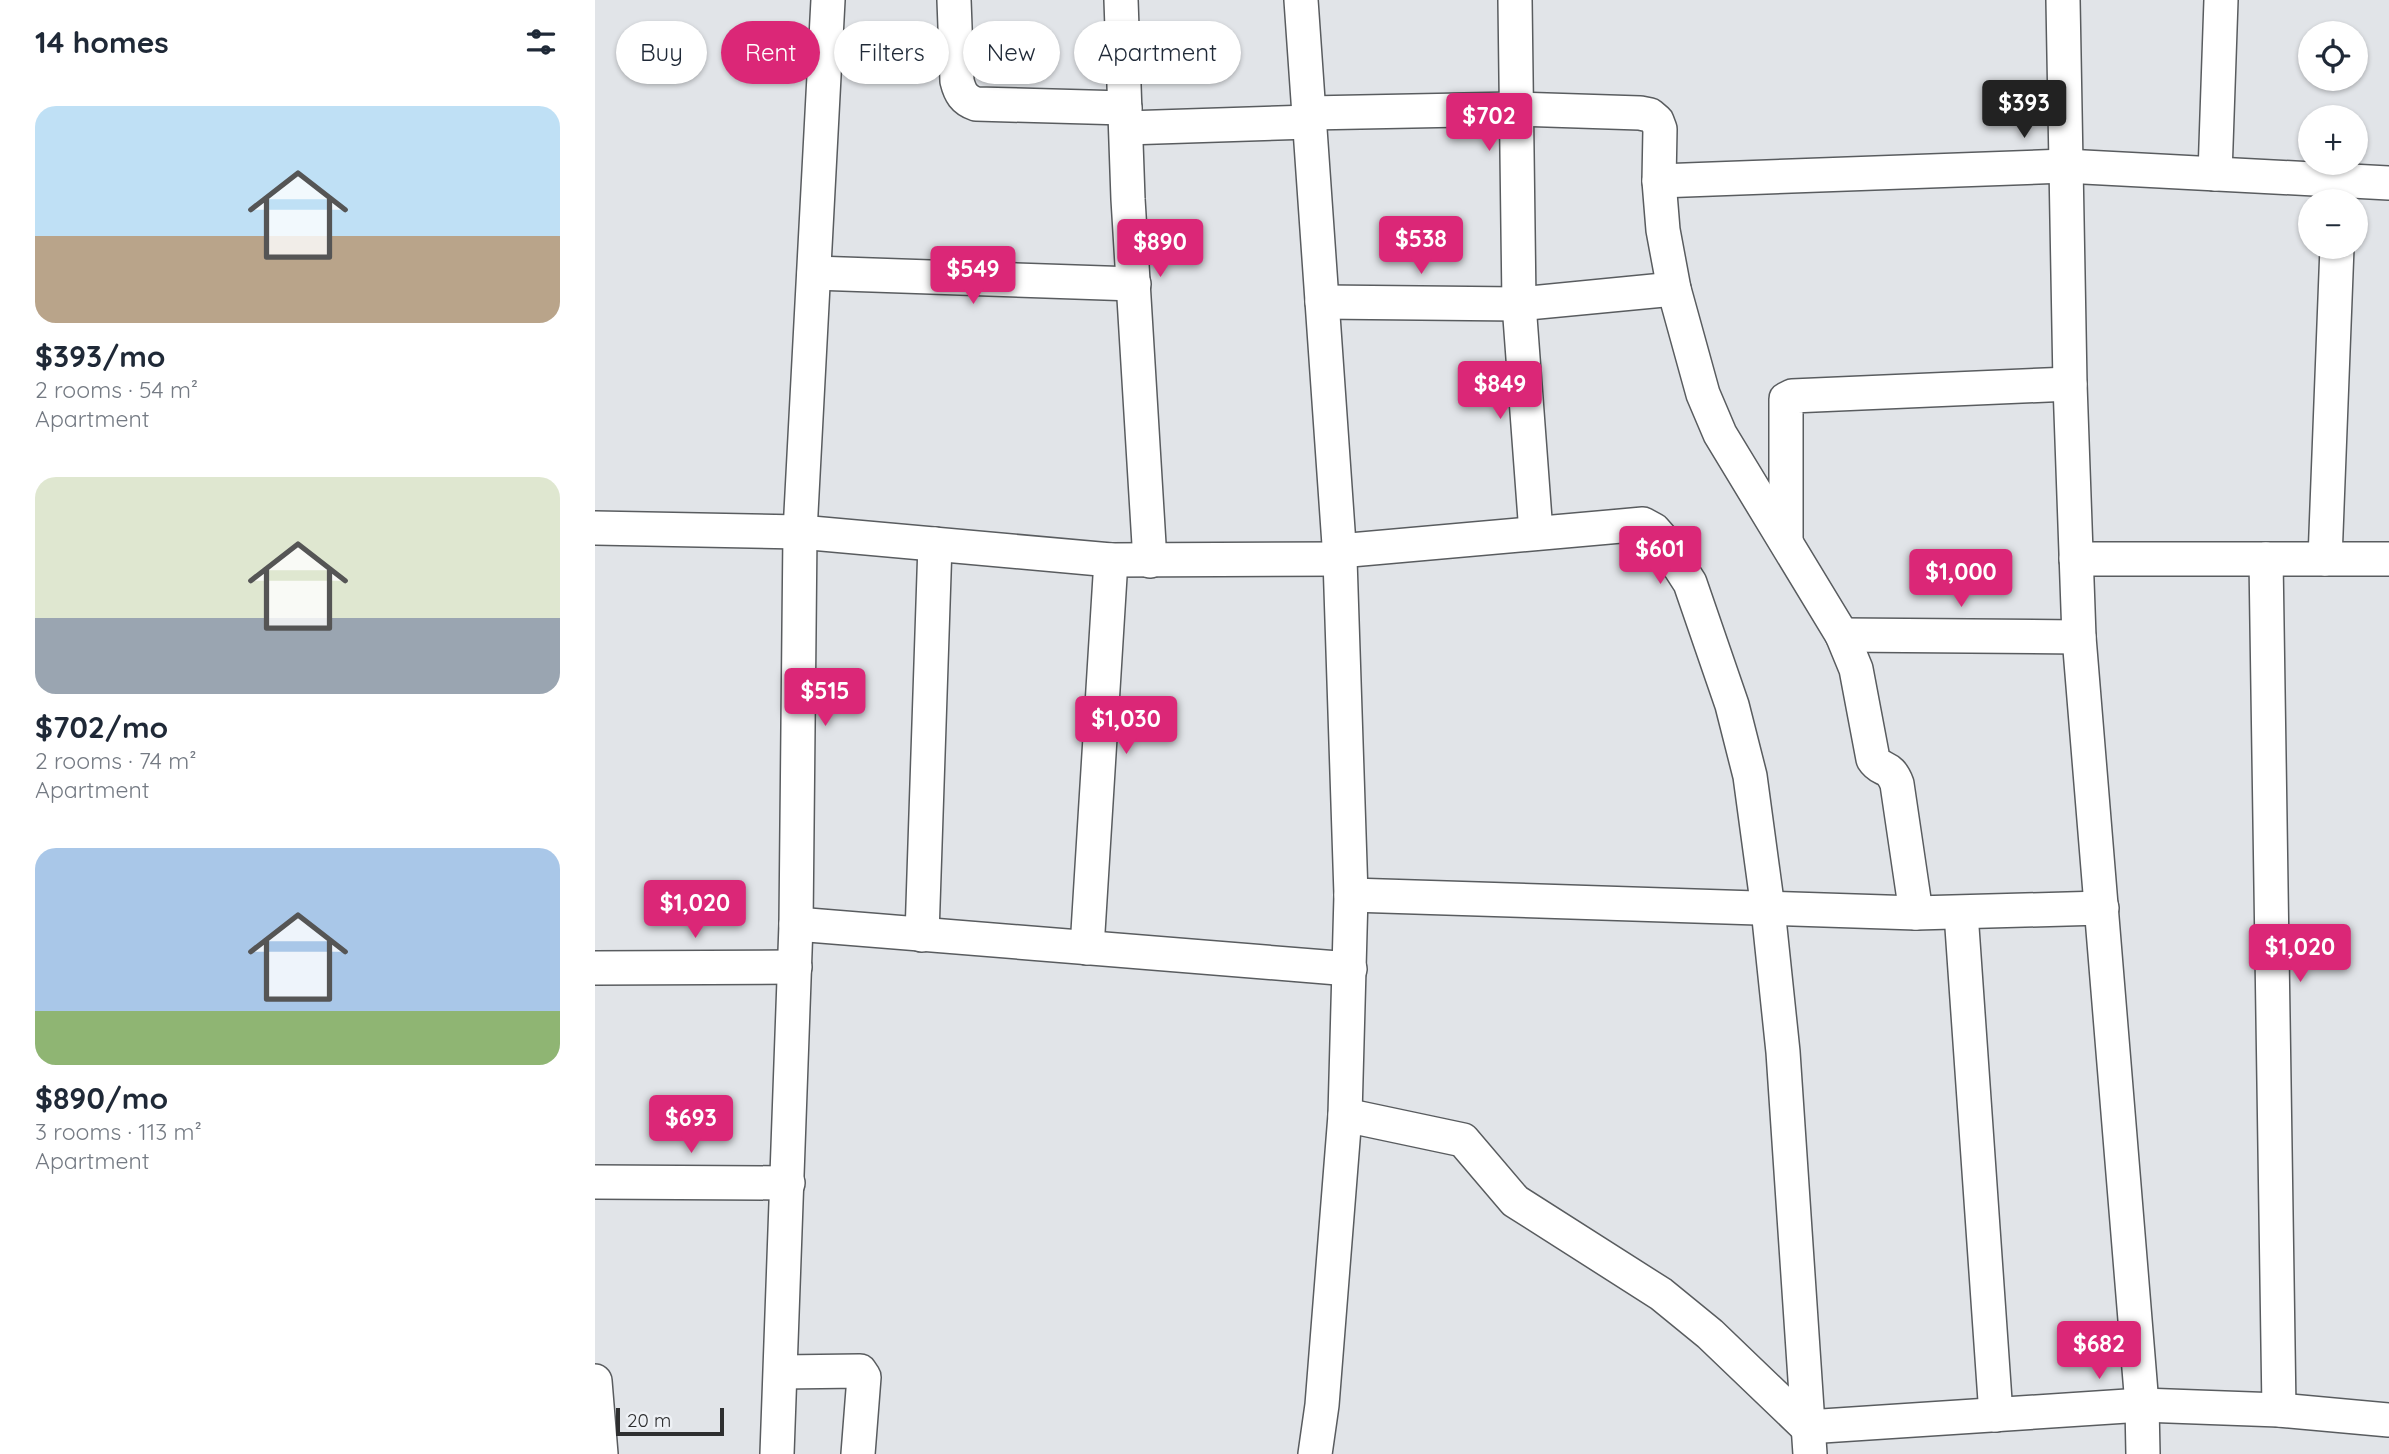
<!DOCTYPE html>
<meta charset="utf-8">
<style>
:root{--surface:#fff;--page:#f6f6f7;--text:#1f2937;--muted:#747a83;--accent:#db2777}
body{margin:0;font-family:Quicksand,sans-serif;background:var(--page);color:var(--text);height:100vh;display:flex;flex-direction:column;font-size:26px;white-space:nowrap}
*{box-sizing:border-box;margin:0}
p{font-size:23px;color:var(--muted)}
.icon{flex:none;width:38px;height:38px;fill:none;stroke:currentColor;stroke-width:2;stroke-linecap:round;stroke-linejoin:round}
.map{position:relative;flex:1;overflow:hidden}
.panel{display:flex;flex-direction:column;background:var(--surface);width:595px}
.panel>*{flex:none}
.guide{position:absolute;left:21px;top:21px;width:665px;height:63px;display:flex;gap:14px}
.buttons{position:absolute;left:1703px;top:21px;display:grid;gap:14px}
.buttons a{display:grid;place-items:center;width:70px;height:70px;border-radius:50%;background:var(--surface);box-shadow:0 2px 5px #0004;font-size:35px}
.scale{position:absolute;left:21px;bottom:18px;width:108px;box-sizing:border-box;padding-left:7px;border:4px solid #2e2f30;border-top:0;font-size:19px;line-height:24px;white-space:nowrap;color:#2e2f30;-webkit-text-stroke:5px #eef1f5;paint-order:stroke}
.price{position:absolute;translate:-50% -60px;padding:0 16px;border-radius:7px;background:var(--accent);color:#fff;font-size:23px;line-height:46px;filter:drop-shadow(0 2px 4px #0008)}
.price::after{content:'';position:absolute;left:50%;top:42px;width:21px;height:16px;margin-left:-10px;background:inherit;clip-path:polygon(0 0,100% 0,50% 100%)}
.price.current{background:#222;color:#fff}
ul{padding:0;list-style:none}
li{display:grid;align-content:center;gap:14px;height:371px;padding:0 35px}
li span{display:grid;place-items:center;height:217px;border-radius:21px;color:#555}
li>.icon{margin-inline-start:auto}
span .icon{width:126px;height:126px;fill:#fffc;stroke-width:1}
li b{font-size:30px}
h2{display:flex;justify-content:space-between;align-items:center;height:84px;padding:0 35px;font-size:30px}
.tag{padding:0 24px;border-radius:32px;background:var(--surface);box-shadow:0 2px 5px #0004;font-size:24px;line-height:63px}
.tag.current{background:var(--accent);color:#fff}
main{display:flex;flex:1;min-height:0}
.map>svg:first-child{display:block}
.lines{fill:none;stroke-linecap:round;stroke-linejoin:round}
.minor-casing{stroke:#595c5f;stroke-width:36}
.minor{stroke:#fff;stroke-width:33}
</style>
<main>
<section class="panel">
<h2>14 homes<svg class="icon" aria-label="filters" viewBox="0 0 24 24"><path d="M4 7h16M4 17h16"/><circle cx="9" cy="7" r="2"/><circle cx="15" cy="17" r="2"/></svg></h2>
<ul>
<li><span style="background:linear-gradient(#bfe0f5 60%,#b9a48a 0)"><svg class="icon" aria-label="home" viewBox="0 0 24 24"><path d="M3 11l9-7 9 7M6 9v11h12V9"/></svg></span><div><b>$393/mo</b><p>2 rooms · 54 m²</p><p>Apartment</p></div></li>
<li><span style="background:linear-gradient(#dfe7d0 65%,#9aa5b1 0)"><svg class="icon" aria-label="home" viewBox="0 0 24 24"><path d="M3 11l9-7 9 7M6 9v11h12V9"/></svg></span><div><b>$702/mo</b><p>2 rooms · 74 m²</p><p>Apartment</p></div></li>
<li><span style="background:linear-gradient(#a9c7e8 75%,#8fb573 0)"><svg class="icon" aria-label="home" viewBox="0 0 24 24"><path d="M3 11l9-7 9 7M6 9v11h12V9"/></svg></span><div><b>$890/mo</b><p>3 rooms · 113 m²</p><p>Apartment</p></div></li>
</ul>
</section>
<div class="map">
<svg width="1794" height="1454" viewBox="0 0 1794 1454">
<rect width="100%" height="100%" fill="#e1e4e8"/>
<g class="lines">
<g class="minor-casing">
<g id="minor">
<path d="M359,0L362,81C365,93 369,100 381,104L530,108"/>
<polyline points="526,0 533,199 555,561"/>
<polyline points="706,0 745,559 756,895 750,1115 727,1405 720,1454"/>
<polyline points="920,0 924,304 941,533"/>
<polyline points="1468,0 1475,384 1484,637 1547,1405 1548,1454"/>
<path d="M714,113L920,109L1045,113L1055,115L1062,121L1065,129L1064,181L1068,230L1079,289L1108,394L1125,434L1247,635L1261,669L1278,759C1286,772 1295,764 1302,784L1321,913"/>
<polyline points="531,128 715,122"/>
<polyline points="1620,174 1626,0"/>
<polyline points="1064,181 1470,166 1794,183"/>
<polyline points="219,273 539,284"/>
<polyline points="727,302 924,304 1079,289"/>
<polyline points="0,528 205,532 516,560 745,559"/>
<polyline points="1191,541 1191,399 1197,396 1475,384"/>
<polyline points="744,551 1048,524 1059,530 1066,538 1095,583 1137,705 1155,776 1173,909 1188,1052 1215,1454"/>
<polyline points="1481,559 1794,559"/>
<polyline points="1671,559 1684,1410"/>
<polyline points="1730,559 1742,247"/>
<polyline points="1247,635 1484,637"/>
<polyline points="756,895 1321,913 1507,908"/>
<polyline points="1366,913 1401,1415"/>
<polyline points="201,924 755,969"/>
<polyline points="327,935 340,544"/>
<polyline points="492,948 516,560"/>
<polyline points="0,968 200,967"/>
<polyline points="750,1115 868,1140 920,1201 1066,1294 1115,1334 1212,1427 1547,1405 1684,1410 1794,1420"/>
<polyline points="0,1182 193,1183"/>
<polyline points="186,1372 265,1371 269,1377 263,1454"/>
<polyline points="0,1381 6,1454"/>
<polyline points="182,1454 201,924 205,532 233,0"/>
</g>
</g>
<use href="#minor" class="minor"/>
</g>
</svg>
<div class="buttons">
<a><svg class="icon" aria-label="locate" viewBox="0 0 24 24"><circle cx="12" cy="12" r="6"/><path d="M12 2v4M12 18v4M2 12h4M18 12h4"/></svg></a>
<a>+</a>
<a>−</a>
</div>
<div class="scale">20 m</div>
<b class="price current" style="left:1429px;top:140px">$393</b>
<b class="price" style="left:894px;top:153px">$702</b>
<b class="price" style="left:826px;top:276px">$538</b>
<b class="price" style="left:565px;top:279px">$890</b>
<b class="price" style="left:378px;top:306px">$549</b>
<b class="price" style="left:905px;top:421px">$849</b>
<b class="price" style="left:1065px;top:586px">$601</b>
<b class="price" style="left:1366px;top:609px">$1,000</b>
<b class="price" style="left:230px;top:728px">$515</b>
<b class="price" style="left:531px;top:756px">$1,030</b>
<b class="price" style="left:100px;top:940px">$1,020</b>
<b class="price" style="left:1705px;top:984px">$1,020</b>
<b class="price" style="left:96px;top:1155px">$693</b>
<b class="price" style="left:1504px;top:1381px">$682</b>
<div class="guide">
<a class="tag">Buy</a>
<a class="tag current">Rent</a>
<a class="tag">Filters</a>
<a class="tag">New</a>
<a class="tag">Apartment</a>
</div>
</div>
</main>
